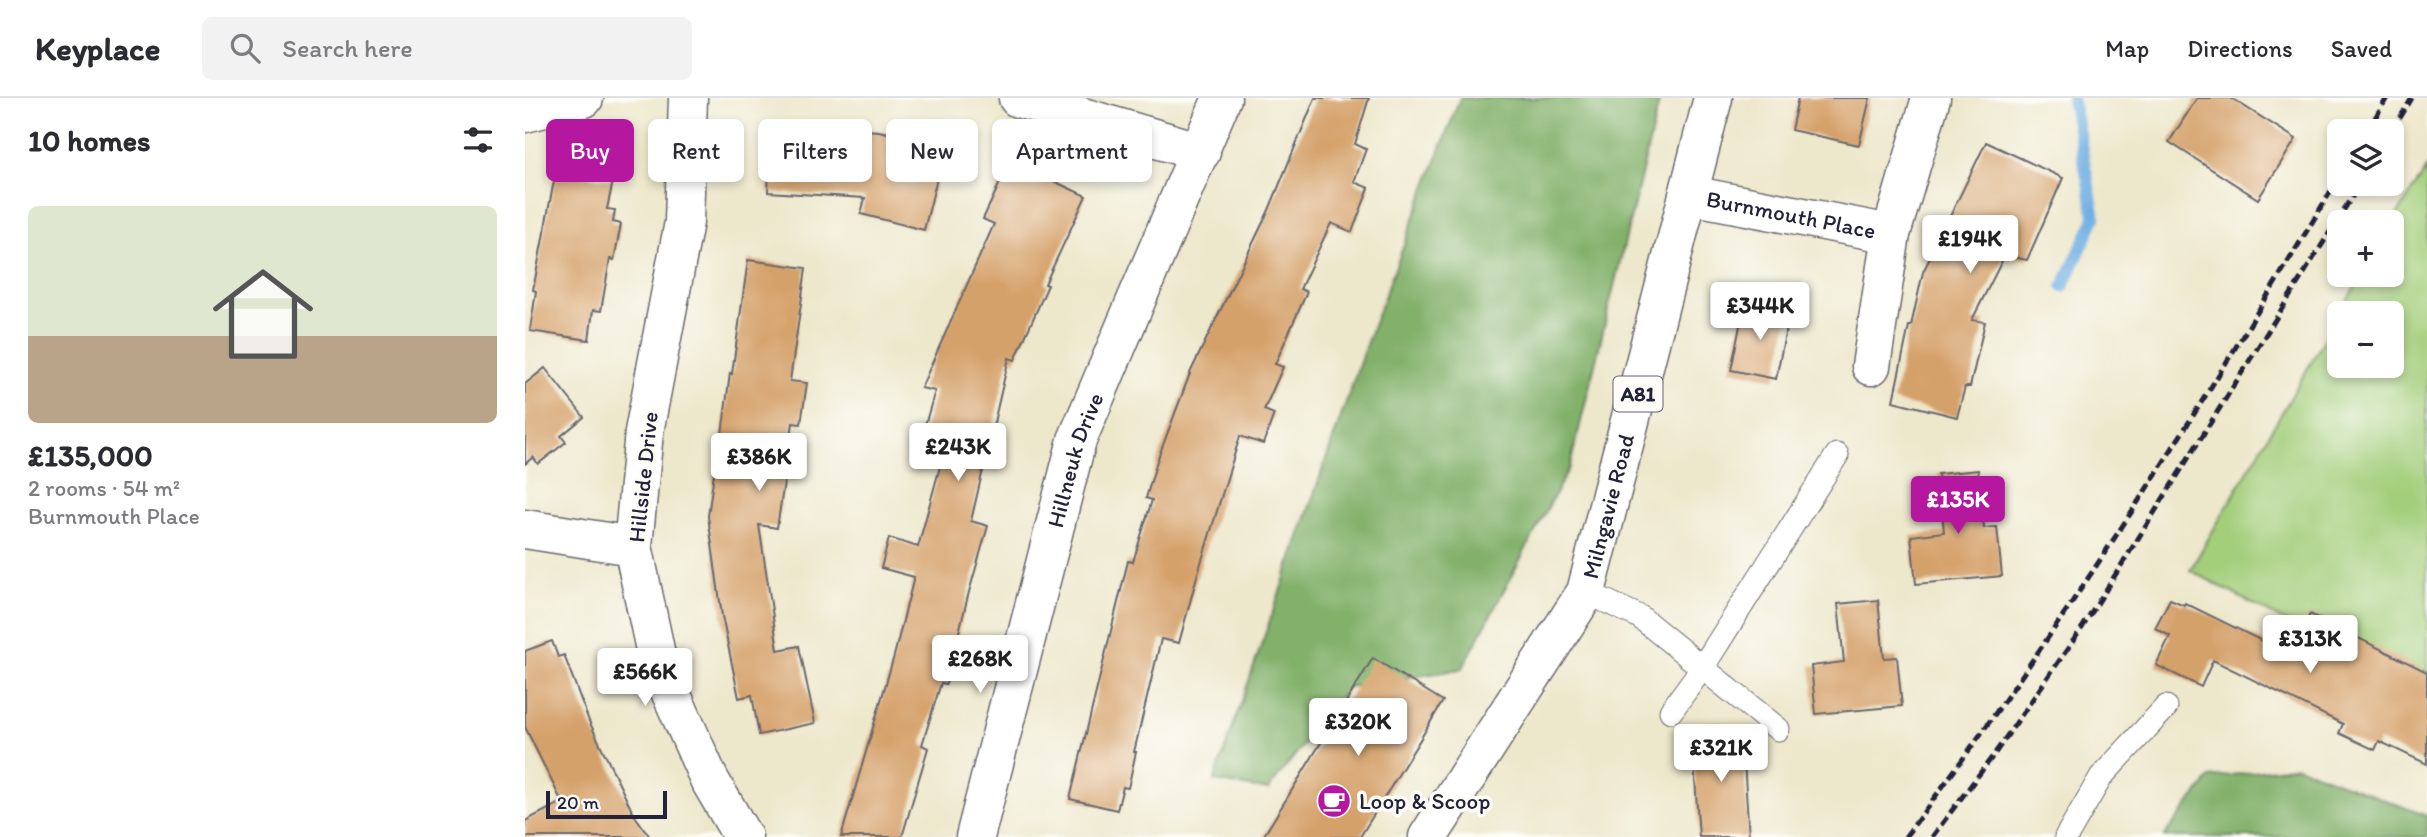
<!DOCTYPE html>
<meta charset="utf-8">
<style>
:root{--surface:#fff;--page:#f2f2f3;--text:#2b2b33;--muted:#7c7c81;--line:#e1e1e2;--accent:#b5179e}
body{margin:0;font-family:Itim,sans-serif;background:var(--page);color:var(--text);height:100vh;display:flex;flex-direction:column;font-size:26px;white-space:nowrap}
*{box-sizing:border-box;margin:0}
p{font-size:23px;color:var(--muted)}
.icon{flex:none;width:38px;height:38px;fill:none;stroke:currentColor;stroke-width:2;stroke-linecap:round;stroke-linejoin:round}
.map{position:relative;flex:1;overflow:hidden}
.details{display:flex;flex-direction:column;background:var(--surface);width:525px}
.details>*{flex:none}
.guide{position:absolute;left:21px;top:21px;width:665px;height:63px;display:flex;gap:14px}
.fabs{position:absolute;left:1802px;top:21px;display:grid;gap:14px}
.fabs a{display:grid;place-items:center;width:77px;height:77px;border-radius:10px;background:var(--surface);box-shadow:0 4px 10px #0003;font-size:35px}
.scale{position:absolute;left:21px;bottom:18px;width:121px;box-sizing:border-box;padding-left:7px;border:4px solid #22223b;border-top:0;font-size:19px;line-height:24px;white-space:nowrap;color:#22223b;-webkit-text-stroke:5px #fdfcf7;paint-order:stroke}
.price{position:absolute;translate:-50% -60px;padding:0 16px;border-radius:7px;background:#fff;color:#222;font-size:23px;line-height:46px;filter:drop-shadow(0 2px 4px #0008)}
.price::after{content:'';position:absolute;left:50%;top:42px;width:21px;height:16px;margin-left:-10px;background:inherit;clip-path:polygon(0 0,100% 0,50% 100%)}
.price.on{background:var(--accent);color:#fff}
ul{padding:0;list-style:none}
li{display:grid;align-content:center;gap:14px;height:371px;padding:0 28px}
li span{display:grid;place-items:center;height:217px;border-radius:10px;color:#555}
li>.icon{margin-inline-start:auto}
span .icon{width:126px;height:126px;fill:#fffc;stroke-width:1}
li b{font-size:30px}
h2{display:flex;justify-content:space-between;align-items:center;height:84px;padding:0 28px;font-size:30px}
.tag{padding:0 24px;border-radius:10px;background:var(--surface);box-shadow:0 4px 10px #0003;font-size:24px;line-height:63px}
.tag.on{background:var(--accent);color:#fff}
header{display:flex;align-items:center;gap:42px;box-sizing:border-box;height:98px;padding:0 35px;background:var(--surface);border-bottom:2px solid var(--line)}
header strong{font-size:33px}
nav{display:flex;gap:38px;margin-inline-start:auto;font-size:24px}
.search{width:490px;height:63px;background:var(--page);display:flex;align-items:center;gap:18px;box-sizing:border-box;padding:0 24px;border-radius:10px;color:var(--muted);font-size:26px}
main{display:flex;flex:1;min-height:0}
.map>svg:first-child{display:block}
.green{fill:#a3ce7a;stroke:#62785a;stroke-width:2;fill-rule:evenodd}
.forest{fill:#82b16a;stroke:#526a52;stroke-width:2}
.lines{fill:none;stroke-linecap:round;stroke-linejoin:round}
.stream{stroke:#6fafe3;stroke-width:12}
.building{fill:#d5a16b}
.service-casing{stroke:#69676d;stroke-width:25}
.minor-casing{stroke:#69676d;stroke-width:41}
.primary-casing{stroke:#69676d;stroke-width:41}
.service{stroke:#fff;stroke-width:23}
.minor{stroke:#fff;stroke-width:38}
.primary{stroke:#fff;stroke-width:38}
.rail{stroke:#22223b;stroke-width:5;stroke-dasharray:10 5;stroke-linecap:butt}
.labels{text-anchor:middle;stroke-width:7;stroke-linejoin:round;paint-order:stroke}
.shield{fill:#fdfcf7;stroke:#646373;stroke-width:2}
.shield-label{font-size:21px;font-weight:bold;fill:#22223b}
.street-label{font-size:23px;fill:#22223b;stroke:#fdfcf7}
.poi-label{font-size:23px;fill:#22223b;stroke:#fdfcf7;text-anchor:start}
</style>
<header>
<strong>Keyplace</strong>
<div class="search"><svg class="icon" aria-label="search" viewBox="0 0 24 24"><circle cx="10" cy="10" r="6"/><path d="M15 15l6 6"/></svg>Search here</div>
<nav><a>Map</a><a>Directions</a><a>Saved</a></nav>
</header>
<main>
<section class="details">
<h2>10 homes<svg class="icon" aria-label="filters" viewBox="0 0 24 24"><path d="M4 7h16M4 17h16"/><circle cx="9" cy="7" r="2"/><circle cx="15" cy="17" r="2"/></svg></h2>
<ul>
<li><span style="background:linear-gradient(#dfe7d0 60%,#b9a48a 0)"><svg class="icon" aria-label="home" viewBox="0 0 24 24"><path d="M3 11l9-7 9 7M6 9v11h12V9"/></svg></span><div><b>£135,000</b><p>2 rooms · 54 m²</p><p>Burnmouth Place</p></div></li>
</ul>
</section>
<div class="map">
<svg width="1902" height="739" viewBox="0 0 1902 739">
<rect width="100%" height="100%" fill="#fdfcf7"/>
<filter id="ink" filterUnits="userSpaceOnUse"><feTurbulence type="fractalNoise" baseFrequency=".0143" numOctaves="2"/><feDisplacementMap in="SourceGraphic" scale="14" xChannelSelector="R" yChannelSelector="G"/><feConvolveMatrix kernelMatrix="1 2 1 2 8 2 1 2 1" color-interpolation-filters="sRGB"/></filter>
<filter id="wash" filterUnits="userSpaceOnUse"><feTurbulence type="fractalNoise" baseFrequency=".00686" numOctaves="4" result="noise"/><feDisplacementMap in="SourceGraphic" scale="28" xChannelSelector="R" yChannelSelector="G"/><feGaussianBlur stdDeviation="1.57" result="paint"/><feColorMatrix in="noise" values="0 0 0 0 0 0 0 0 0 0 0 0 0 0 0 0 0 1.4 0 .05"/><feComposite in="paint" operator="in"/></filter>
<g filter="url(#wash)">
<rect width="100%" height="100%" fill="#ede7cb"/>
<path class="green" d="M1902,70V601L1665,472L1837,177H1867V125ZM1815,215H1867V268H1815Z"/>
<g class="forest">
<polygon points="935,0 1135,0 1045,368 937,571 823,589 743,692 689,683 843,241"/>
<polygon points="1772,668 1902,718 1902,739 1638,739 1685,680"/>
</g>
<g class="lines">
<polyline class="stream" points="1538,189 1570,120 1547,0"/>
</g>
<g id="blocks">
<g class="building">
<polygon points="790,0 844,0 830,46 841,51 829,84 844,90 827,134 806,125 775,191 782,194 750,266 758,269 739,312 749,316 738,346 715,338 672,478 654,545 636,541 609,654 611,654 603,690 598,689 592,712 545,701 603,463 608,464 627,402 621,400 632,363 666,273 744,112"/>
<polygon points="1273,0 1345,0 1334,47 1266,32"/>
<polygon points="1672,0 1706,0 1771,41 1733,101 1644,44"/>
<polygon points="277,28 354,33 420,49 399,132 336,116 340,100 243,94 246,30 277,32"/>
<polygon points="1461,44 1538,80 1502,162 1480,157 1447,222 1460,224 1445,289 1440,289 1432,319 1368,303 1384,228 1386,228 1398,174"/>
<polygon points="485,63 561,98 520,186 523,187 490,262 484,260 446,423 463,428 444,494 421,586 416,585 397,647 403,650 377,739 316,739 369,558 389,479 356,470 364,440 393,449 419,354 394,347 410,293 396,290 469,126 458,121"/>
<polygon points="31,72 88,83 82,111 90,112 88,124 96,126 89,162 85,161 76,213 68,212 64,242 5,233 11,193 8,192"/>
<polygon points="223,162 281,170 265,283 282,285 276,326 268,325 252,430 234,427 253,552 274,548 290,625 234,637 227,597 214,600 197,518 183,418 189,375 192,375 205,275 207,276"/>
<polygon points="1219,208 1264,216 1251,281 1206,272"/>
<polygon points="20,270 59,319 36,338 41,344 13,366 8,359 0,366 0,286"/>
<polygon points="1453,372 1459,430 1472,429 1477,478 1391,486 1386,438 1419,434 1413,376"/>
<polygon points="1645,501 1659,507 1660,505 1745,547 1746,545 1766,554 1785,516 1902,574 1902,666 1854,643 1850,652 1814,635 1818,626 1688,562 1676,589 1631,567 1645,538 1630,530"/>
<polygon points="1353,502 1359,560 1372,559 1377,608 1291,616 1286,568 1319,564 1313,506"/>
<polygon points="27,543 33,559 39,557 64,623 108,715 125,739 0,739 0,723 37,704 0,629 0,553"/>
<polygon points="848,560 918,603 896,640 835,739 738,739"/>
<polygon points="1217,632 1224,739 1174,739 1167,635"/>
</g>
</g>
</g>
<g filter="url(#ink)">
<use href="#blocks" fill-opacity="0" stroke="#69676d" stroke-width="2"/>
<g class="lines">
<g class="service-casing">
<g id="service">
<polyline points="1061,494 1115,519 1253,631"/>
<polyline points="1146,613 1177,570 1312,357"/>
<polyline points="1541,739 1576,679 1641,609"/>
</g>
</g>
<g class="minor-casing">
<g id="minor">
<polyline points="163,0 159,124 119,334 108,448 133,566 184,681 218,739"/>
<polyline points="493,0 676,54"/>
<polyline points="0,15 59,0"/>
<path id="s1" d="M1165,97L1366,136"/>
<polyline points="1346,268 1366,136 1406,0"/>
<polyline points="0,431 108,448"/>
<path id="s2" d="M450,739L552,342L697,0"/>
</g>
</g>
<g class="primary-casing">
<g id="primary">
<path id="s3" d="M903,739L1061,494L1188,0"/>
</g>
</g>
<use href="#service" class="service"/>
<use href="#minor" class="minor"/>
<use href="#primary" class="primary"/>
<g class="rail">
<polyline points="1842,33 1862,0"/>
<polyline points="1867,33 1887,0"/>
<path d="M1380,739C1539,529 1679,304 1815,78"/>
<polyline points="1407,739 1468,658 1557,530 1835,86"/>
</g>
</g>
</g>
<defs>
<g id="cafe-disc" transform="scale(1.75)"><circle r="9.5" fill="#b5179e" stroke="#fdfcf7"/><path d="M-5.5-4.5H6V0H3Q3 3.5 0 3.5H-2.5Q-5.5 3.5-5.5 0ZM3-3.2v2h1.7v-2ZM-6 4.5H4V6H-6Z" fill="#fff"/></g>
</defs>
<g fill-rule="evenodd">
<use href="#cafe-disc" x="809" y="703"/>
</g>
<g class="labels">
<rect class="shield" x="1088.5" y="278.5" width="49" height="35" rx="5"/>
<g class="shield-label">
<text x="1113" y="303">A81</text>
</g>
<g class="street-label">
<text dy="8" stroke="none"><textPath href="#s1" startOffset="103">Burnmouth Place</textPath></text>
<text dy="8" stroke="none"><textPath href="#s2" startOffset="390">Hillneuk Drive</textPath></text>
<text transform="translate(118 379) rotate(-84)" y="8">Hillside Drive</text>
<text dy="8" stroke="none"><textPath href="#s3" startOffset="380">Milngavie Road</textPath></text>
</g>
<g class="poi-label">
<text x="834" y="711">Loop &amp; Scoop</text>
</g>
</g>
</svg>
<div class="fabs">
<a><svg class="icon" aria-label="layers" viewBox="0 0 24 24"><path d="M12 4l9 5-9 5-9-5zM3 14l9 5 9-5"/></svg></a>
<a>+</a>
<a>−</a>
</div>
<div class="scale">20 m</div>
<b class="price" style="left:1445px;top:177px">£194K</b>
<b class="price" style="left:1235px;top:244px">£344K</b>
<b class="price" style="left:433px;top:385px">£243K</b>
<b class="price" style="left:234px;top:395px">£386K</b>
<b class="price on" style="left:1433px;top:438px">£135K</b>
<b class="price" style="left:1785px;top:577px">£313K</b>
<b class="price" style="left:455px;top:597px">£268K</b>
<b class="price" style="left:120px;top:610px">£566K</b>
<b class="price" style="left:833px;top:660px">£320K</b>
<b class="price" style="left:1196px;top:686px">£321K</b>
<div class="guide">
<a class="tag on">Buy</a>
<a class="tag">Rent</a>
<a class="tag">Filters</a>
<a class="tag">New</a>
<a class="tag">Apartment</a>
</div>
</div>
</main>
